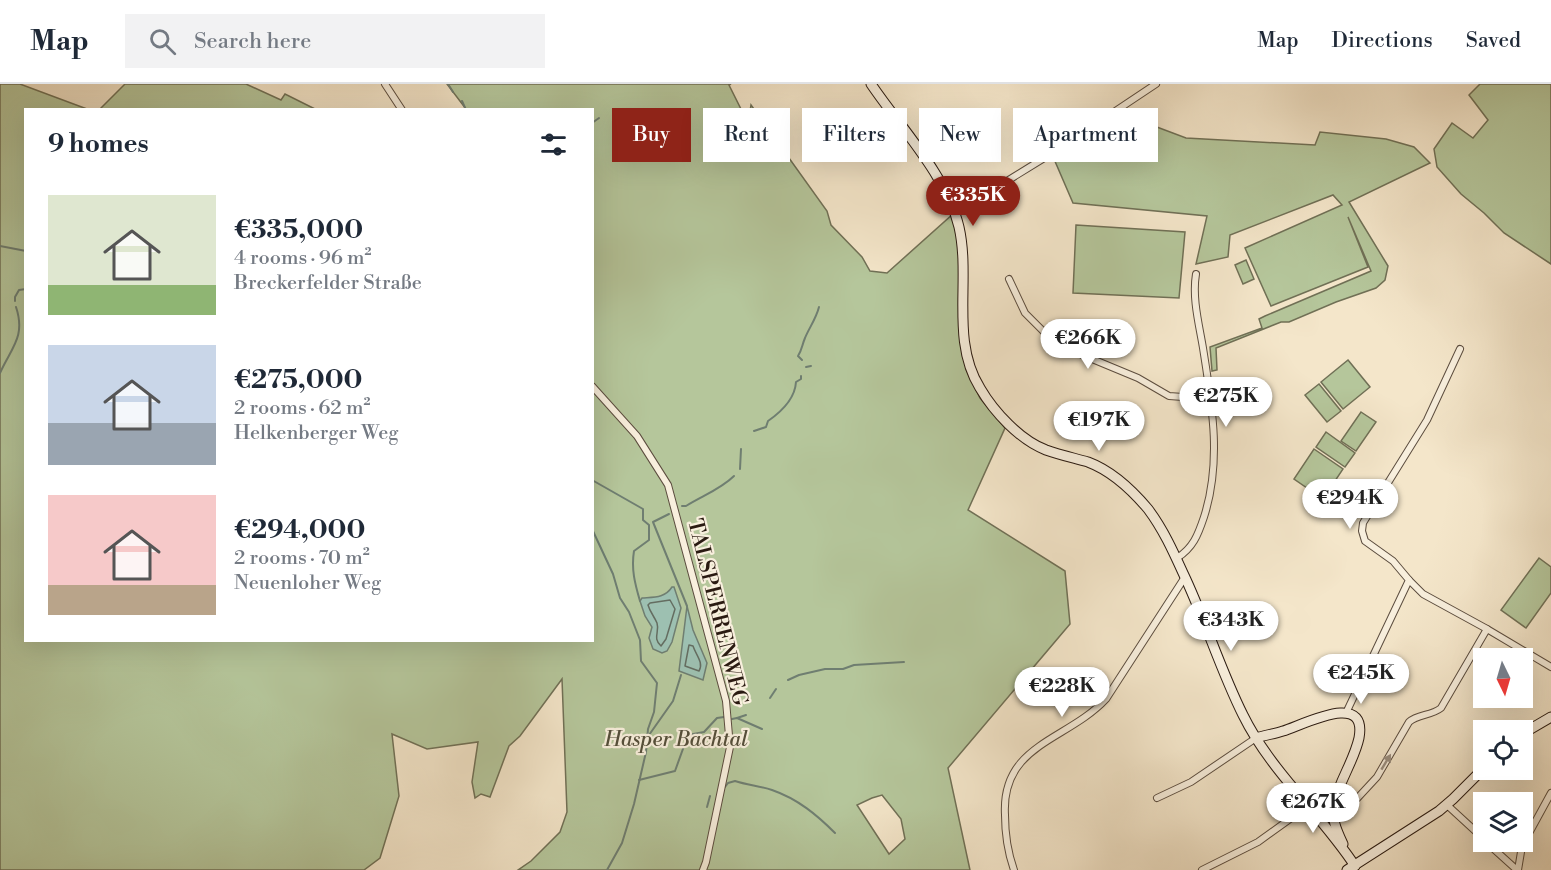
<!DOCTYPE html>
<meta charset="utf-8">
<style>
:root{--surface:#fff;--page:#f2f2f3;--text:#1f2937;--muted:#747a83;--line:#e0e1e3;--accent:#8f2418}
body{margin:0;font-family:"Libre Bodoni",serif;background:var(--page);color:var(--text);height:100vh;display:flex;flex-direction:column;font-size:22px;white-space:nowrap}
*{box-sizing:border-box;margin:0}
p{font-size:20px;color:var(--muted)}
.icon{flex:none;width:33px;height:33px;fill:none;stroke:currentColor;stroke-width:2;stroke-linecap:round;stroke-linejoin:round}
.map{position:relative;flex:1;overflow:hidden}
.details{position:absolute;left:24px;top:24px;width:570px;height:534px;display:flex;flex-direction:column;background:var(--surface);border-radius:0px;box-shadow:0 6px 24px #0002}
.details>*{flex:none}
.top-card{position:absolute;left:612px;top:24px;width:570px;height:54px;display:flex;gap:12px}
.needle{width:39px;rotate:175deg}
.buttons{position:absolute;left:1473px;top:564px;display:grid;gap:12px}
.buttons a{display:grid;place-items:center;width:60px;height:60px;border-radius:0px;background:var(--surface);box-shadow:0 6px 24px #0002;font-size:30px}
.price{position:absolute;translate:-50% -51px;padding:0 14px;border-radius:21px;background:#fff;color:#222;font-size:20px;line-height:39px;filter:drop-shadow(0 2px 3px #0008)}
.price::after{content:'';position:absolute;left:50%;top:36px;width:18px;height:14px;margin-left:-9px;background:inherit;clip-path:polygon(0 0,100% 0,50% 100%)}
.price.on{background:var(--accent);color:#fff}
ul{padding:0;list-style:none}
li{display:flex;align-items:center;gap:18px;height:150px;padding:0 24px}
li span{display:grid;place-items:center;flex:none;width:168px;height:120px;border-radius:0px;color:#555}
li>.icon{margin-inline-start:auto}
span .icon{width:72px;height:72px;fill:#fffc;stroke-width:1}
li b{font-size:26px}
h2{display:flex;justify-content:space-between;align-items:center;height:72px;padding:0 24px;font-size:26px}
.pill{padding:0 21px;border-radius:0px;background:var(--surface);box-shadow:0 6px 24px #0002;font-size:21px;line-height:54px}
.pill.on{background:var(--accent);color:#fff}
header{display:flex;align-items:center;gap:36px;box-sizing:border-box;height:84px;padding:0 30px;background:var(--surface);border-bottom:2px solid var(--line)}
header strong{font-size:28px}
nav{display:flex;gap:33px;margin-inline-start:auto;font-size:21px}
.search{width:420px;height:54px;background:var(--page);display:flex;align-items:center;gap:15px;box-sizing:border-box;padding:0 21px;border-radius:0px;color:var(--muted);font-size:22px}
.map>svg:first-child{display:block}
.green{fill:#b5c69b;stroke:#707056;stroke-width:1.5;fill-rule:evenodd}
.water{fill:#9dc0b1;stroke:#6f7e71;stroke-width:1.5}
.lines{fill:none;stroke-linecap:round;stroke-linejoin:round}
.shore{stroke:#646d61;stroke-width:1.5}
.stream{stroke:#6f7e71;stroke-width:2}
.minor-casing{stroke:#5c4d3f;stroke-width:8}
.secondary-casing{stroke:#2a1a11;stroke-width:11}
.minor{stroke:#f8efdd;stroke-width:6}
.secondary{stroke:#f8efdd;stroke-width:9}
.oneway{fill:#9b8f81}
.labels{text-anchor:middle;stroke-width:4.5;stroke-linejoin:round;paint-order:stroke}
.street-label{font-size:21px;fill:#2a1a11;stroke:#f8efdd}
.park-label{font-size:21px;font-style:italic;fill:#544e3a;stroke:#f8efdd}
</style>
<header>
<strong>Map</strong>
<div class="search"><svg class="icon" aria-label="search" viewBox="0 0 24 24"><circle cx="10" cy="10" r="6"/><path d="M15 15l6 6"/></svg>Search here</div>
<nav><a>Map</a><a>Directions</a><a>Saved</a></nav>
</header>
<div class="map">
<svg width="1551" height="786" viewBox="0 0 1551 786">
<rect width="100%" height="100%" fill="#f4e6ca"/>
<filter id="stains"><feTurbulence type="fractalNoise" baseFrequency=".00333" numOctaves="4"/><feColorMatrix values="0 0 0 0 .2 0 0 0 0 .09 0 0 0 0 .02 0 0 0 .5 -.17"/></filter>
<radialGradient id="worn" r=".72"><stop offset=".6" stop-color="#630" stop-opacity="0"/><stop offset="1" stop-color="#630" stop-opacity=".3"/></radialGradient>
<g class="green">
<path d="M0,0H20L87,25L26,26V556H592V26L466,25L447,0H731L729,1L748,39L751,21L827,127L831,141L862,173L870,187L887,189L953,130L961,176L966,285L980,314L1005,344L968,426L1065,487L1070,540L948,684L970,786H518L531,777L560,748L567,728L562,595L520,652L509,662L490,713L481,710L475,714L472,698L478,658L427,665L392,650L399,712L380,774L364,786H0ZM882,711L901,735L905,755L889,770L857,721L872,714Z"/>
<polygon points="125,0 246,0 281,16 285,10 315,25 100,25"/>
<polygon points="1480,0 1551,0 1551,180 1504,149 1484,129 1461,110 1437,83 1434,65 1452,39 1473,54 1488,36 1469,11"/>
<polygon points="1117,28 1186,54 1315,61 1320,48 1386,55 1414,63 1430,79 1349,118 1388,182 1385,196 1376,204 1336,218 1289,238 1281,238 1216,264 1217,286 1212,287 1210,263 1262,244 1259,235 1265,232 1371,187 1348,133 1368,183 1271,222 1245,164 1342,121 1333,111 1230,151 1228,173 1196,180 1207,132 1073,119 1054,75"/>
<polygon points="1076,141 1185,148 1179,214 1073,209"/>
<polygon points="1246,176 1254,195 1243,200 1235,181"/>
<polygon points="1348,276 1370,303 1343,325 1321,298"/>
<polygon points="1319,300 1341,327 1327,338 1305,311"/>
<polygon points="1361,328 1376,338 1356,367 1341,357"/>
<polygon points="1326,348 1355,369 1345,383 1316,363"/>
<polygon points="1314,365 1343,385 1323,415 1294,395"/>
<polygon points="1539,474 1551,483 1551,509 1526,544 1501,526"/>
</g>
<g class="water">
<path d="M672,503H674L681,524L672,558L667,567L662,569L653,565L649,554L652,543L645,532L640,517L642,514C654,513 665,514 672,503Z"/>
<polygon points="687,522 693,546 707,579 703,596 679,587"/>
</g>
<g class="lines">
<g class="shore">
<path d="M670,516L675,525L666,555L661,562C652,554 660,548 657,539C654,532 650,528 648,521L650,519Z"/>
<path d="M689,561L693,562C696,571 704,579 699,587L685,582Z"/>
</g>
<g class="stream">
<polyline points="448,0 453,8"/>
<polyline points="462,17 466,26"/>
<polyline points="592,39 599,34"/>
<polyline points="0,162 26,167"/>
<polyline points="15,217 15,213 19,206 26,205"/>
<path d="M802,276L798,272C802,266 802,261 805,254C809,244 816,235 819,223"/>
<polyline points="806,283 811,282"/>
<path d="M0,289C11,264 26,253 16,223"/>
<path d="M754,347L766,343L768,337C781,328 795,315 796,298L801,295V292"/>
<polyline points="740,385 741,365"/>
<path d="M592,396L643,425V436L649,441V456L634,467C631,485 635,500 640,517"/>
<path d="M682,422H686C702,412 721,405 734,392"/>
<polyline points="669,430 653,438 687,522"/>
<polyline points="592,445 613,490 620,514 629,528 640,556 641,577 657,599 654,628 648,645 646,668 634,720 622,759 607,786"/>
<polyline points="788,596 799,591 825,585 843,585 854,581 904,578"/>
<polyline points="770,614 776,605"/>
<polyline points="737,634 746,631"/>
<polyline points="732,635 737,634 762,645"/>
<polyline points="649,651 673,617 681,591"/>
<polyline points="639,696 675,687 688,651 704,648 717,634 724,633"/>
<path d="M725,703L728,699L735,697C747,701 760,702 772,706C798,715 817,731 835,749"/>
<polyline points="707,723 710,712"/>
</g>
<g class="minor-casing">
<g id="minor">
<polyline points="385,0 402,26"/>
<polyline points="955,129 1054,68 1156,0"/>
<polyline points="1009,195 1025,229 1056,260 1138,294 1169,312 1211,315"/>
<polyline points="592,302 637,352 668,401 726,617 730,663 706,778 703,786"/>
<path d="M1177,474C1193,464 1198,451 1204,433C1222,377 1212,321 1203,264C1199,240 1192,214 1196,190"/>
<polyline points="1409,496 1423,510 1487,545 1551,583"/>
<polyline points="1346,629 1409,496 1393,477 1365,457 1362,447 1363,439 1427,336 1460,265"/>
<polyline points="1157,714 1191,698 1256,654"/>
<polyline points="1447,721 1484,755"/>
<path d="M1334,737L1339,734L1377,693L1409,638C1418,630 1431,632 1441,624L1487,545"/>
<polyline points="1486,758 1517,786"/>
<path d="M1014,786C1008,769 1005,749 1005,731C1001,660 1067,657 1106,615L1185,493"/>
<polyline points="1202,786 1258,758 1308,722"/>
<polyline points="1518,786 1522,762 1551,709"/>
</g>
</g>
<g class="secondary-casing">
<g id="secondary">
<path d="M871,0C900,43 947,92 959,143C971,196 950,256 980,304C994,328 1020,356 1046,366C1060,371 1074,374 1088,378C1112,387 1132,406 1148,425C1163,445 1173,467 1183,489C1205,535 1220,585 1243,631C1271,688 1321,730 1355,782"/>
<polyline points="1522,650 1551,633"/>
<path d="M1256,654C1265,651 1274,650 1283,647C1301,642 1368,605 1359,654C1354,677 1339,697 1334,720C1331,735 1337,747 1343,760"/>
<polyline points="1347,786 1439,727 1453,715 1484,684"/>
</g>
</g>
<use href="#minor" class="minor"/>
<use href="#secondary" class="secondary"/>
</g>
<defs><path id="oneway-solid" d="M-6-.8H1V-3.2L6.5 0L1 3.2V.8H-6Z" transform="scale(1.5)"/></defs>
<use class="oneway" href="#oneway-solid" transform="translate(1386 678) rotate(-59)"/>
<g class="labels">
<g class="street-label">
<text transform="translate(718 528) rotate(76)" y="7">TALSPERRENWEG</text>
</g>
<g class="park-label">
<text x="676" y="662">Hasper Bachtal</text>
</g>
</g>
<rect width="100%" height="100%" filter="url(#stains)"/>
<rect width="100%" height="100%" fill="url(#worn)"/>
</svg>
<div class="buttons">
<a><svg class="needle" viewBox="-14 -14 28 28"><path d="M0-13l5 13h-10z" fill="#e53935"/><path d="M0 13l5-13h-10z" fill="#747a83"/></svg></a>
<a><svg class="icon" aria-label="locate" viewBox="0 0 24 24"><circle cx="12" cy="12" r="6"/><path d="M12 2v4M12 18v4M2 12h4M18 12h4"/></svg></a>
<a><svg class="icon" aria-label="layers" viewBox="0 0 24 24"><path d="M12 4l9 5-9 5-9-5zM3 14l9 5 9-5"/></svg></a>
</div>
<b class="price on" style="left:973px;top:143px">€335K</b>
<b class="price" style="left:1088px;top:286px">€266K</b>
<b class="price" style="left:1226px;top:344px">€275K</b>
<b class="price" style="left:1099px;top:368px">€197K</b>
<b class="price" style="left:1350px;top:446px">€294K</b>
<b class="price" style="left:1231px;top:568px">€343K</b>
<b class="price" style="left:1361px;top:621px">€245K</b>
<b class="price" style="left:1062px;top:634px">€228K</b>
<b class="price" style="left:1313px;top:750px">€267K</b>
<div class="top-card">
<a class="pill on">Buy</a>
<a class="pill">Rent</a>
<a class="pill">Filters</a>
<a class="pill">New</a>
<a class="pill">Apartment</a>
</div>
<section class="details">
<h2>9 homes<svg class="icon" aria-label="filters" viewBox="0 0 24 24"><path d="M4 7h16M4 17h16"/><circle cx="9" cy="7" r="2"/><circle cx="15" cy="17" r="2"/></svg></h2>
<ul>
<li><span style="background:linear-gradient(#dfe7d0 75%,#8fb573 0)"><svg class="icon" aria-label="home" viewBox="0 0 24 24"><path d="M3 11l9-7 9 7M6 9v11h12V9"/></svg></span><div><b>€335,000</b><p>4 rooms · 96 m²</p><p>Breckerfelder Straße</p></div></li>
<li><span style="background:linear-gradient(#c9d6e8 65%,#9aa5b1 0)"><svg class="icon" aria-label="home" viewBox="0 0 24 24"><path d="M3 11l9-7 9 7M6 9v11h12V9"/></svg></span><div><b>€275,000</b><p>2 rooms · 62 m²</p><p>Helkenberger Weg</p></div></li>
<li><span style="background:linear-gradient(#f6c9c9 75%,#b9a48a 0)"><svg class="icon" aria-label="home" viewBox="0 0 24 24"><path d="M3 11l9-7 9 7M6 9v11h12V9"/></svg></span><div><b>€294,000</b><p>2 rooms · 70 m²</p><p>Neuenloher Weg</p></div></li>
</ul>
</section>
</div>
